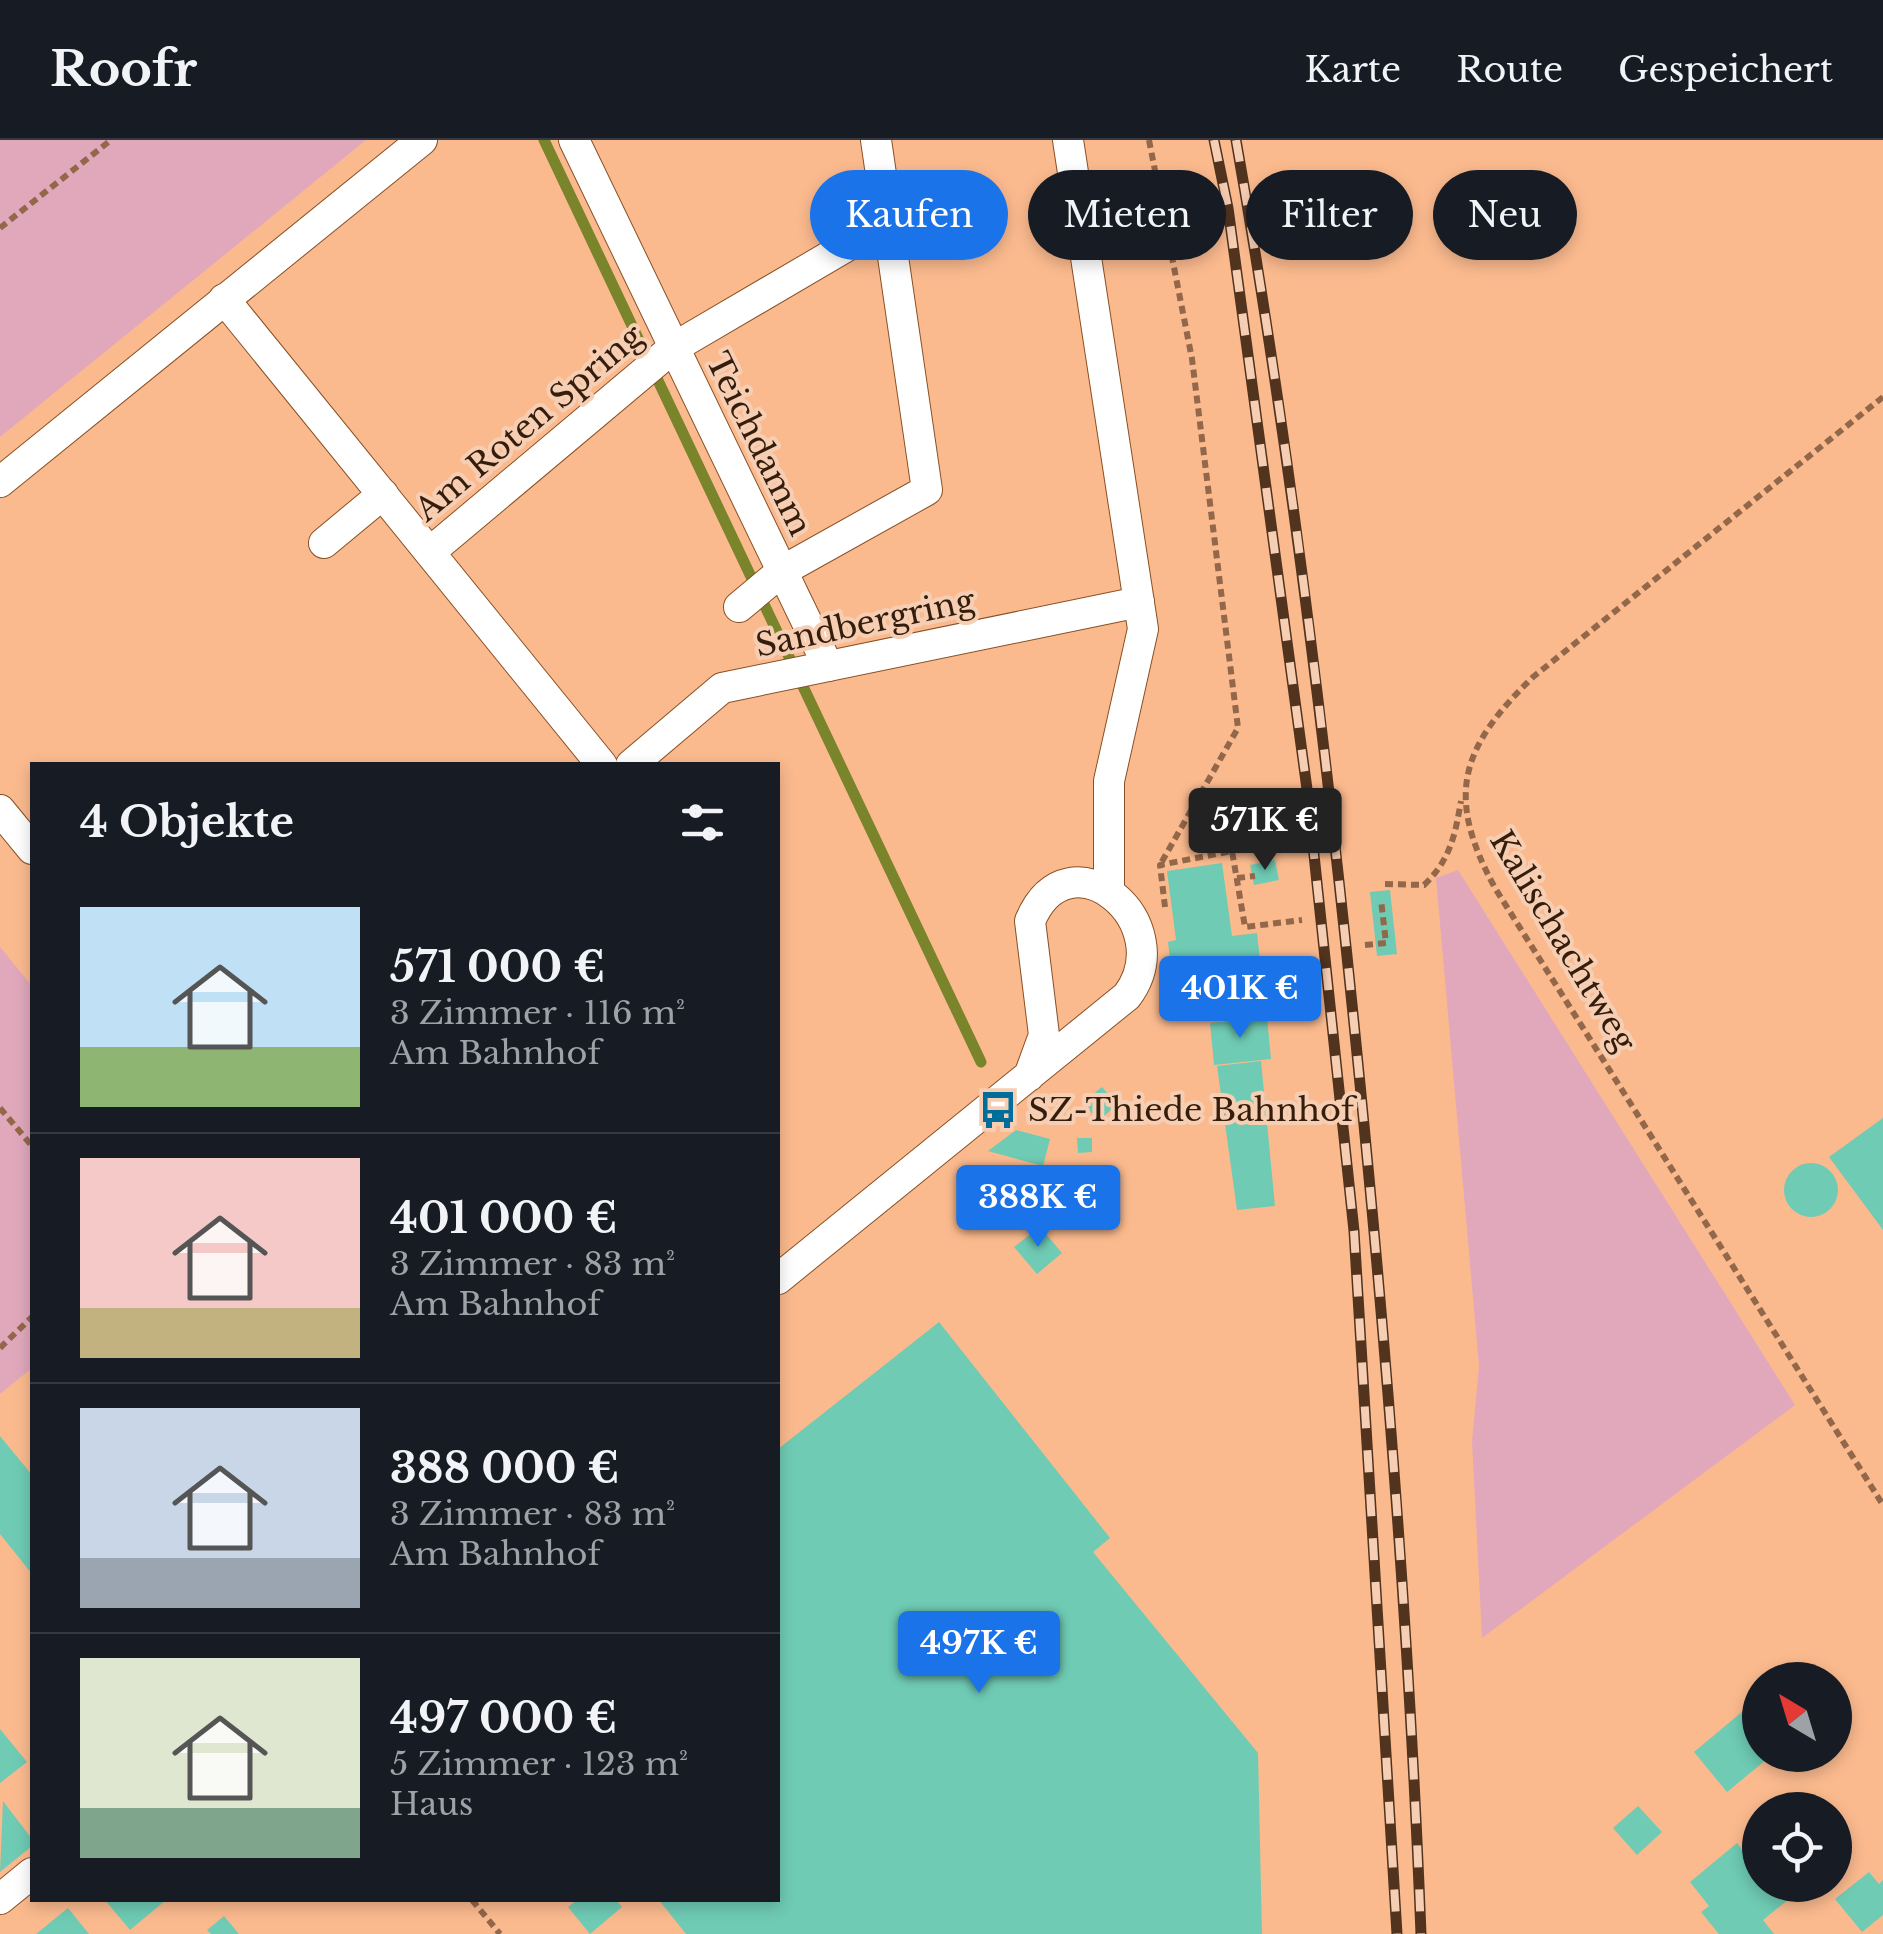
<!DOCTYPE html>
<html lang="de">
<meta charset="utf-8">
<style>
:root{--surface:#171b24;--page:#20242c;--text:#f1f3f6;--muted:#9ea1a6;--line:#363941;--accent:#1a73e8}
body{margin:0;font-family:"Libre Baskerville",serif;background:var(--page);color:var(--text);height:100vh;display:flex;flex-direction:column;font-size:38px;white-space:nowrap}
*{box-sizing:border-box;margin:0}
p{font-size:32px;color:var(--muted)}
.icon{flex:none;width:55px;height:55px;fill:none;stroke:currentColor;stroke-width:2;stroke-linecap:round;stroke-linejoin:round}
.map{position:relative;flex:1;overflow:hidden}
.drawer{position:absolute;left:30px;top:622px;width:750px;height:1140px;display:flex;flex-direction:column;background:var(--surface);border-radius:0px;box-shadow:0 5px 15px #0003}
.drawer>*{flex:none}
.top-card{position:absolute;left:810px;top:30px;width:922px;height:90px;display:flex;gap:20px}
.needle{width:65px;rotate:322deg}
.buttons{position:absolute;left:1742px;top:1522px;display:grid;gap:20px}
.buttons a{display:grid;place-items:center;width:110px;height:110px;border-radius:50%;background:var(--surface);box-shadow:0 5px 15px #0003;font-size:50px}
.price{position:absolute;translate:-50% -85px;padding:0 22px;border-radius:10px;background:var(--accent);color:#fff;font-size:32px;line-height:65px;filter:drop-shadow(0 2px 5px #0008)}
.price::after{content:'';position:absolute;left:50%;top:60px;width:30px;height:22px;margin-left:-15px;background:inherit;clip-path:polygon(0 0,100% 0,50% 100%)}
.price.on{background:#222;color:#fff}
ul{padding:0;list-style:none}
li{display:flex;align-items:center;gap:30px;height:250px;padding:0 50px}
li+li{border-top:2px solid var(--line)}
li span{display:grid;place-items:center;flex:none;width:280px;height:200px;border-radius:0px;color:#555}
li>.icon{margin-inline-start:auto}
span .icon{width:120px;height:120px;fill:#fffc;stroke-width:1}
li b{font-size:42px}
h2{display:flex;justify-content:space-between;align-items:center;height:120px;padding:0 50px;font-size:42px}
.pill{padding:0 35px;border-radius:45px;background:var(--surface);box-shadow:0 5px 15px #0003;font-size:35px;line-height:90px}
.pill.on{background:var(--accent);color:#fff}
header{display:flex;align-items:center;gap:60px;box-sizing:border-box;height:140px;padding:0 50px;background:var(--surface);border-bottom:2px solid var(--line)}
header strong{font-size:48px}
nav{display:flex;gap:55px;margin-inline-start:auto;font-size:35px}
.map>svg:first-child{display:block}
.green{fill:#e1a8bc}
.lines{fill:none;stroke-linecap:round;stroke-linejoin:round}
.stream{stroke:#7a842b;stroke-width:11}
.building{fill:#6fcbb4}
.minor-casing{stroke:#885024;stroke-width:32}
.path{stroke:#936749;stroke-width:6;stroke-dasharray:8 5;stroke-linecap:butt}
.minor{stroke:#fff;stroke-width:30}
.rail-casing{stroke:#51331e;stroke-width:11}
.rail{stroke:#f6ceb4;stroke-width:8;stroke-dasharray:22;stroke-linecap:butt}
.labels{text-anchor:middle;stroke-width:8;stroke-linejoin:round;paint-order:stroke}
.street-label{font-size:32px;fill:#351d0b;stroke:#f6ceb4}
.poi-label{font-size:32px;fill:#351d0b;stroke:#f6ceb4;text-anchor:start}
</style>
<header>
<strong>Roofr</strong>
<nav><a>Karte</a><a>Route</a><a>Gespeichert</a></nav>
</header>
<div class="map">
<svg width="1883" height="1794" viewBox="0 0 1883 1794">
<rect width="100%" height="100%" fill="#fbba8e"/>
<g class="green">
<polygon points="0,0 366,0 0,297"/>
<polygon points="1458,730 1795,1265 1482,1498 1472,1301 1479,1226 1436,738"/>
<polygon points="0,807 32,846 32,1228 0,1254"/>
</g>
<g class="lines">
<polyline class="stream" points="544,0 981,922"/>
</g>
<g class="building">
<polygon points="1275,720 1279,740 1254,745 1250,725"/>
<polygon points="1222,723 1232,796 1257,793 1266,876 1232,879 1227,839 1173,846 1168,802 1176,800 1167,731"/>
<polygon points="1390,750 1397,814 1377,816 1370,752"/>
<polygon points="1267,878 1271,919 1214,925 1210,883"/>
<polygon points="1261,921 1275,1066 1237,1070 1217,926"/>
<polygon points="1102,947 1117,965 1098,981 1083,962"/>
<polygon points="1883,978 1883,1090 1829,1017"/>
<polygon points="1016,990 1050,999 1043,1026 988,1011"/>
<polygon points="1077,998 1092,998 1092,1012 1078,1013"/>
<circle cx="1811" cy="1050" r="27"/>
<polygon points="1040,1087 1062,1113 1037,1134 1014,1107"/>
<polygon points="939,1182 1110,1398 1093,1412 1258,1613 1262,1794 686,1794 659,1760 778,1760 778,1309"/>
<polygon points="0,1296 32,1335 32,1434 0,1394"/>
<polygon points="1755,1561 1760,1568 1760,1615 1772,1615 1727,1652 1694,1612"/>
<polygon points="0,1589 27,1622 0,1643"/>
<polygon points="3,1661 32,1699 32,1706 0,1732"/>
<polygon points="1638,1666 1662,1692 1637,1715 1613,1688"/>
<polygon points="1737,1703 1756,1727 1760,1724 1760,1745 1793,1745 1799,1751 1763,1780 1774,1794 1719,1794 1701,1772 1709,1766 1690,1742"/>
<polygon points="1869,1732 1879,1744 1883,1740 1883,1775 1862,1792 1835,1759"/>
<polygon points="105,1760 166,1760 130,1790"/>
<polygon points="577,1760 616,1760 622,1767 590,1794 568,1767"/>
<polygon points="68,1768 89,1794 36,1794"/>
<polygon points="224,1776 239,1794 211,1794 207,1790"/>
</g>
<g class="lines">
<g class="minor-casing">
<g id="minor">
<polyline points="574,0 828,526"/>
<polyline points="1068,0 1143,489 1109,641 1109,750"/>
<polyline points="224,159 602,625"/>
<polyline points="0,342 422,0"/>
<polyline points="324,403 383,354"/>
<polyline points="430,412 673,208 888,82"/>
<polyline points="739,467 782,431 927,350 876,0"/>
<polyline points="631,625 722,548 1139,462"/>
<polyline points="0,670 32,709"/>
<path d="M778,1139L1127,856C1182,783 1069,688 1030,781L1044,895L1029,936"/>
<polyline points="0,1759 32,1733"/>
</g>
</g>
<g class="path">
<polyline points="1149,0 1192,219 1238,588 1160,725"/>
<polyline points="0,88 111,0"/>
<path d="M1883,257L1533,537C1460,608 1445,656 1495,748L1883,1365"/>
<polyline points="1237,738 1255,736"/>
<path d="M1385,744L1424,745C1450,720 1455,696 1461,661"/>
<polyline points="1165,767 1160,725 1232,711 1245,787 1302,780"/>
<polyline points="1365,805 1386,803 1381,760"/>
<polyline points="0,968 32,1006"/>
<polyline points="0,1208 32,1177"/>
<polyline points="472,1760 500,1794"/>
</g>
<use href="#minor" class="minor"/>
<g class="rail-casing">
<g id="rail">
<polyline points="1214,0 1228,68 1307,649 1354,1091 1397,1794"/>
<path d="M1236,0C1291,312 1329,628 1360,944C1388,1227 1410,1510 1421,1794"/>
</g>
</g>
<use href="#rail" class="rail"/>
</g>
<defs>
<g id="bus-bare" transform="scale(3)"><path d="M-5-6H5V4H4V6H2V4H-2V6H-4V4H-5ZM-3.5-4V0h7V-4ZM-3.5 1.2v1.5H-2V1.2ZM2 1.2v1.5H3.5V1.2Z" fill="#006d9a" stroke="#f6ceb4" stroke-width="2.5" paint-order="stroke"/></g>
</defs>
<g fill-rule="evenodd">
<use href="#bus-bare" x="998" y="970"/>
</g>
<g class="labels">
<g class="street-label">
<text transform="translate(529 283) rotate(-40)" y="11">Am Roten Spring</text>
<text transform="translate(759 304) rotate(64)" y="11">Teichdamm</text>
<text transform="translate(865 483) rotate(-12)" y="11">Sandbergring</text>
<text transform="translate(1563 801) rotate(59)" y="11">Kalischachtweg</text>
</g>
<g class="poi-label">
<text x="1028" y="981">SZ-Thiede Bahnhof</text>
</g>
</g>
</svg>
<div class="buttons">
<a><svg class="needle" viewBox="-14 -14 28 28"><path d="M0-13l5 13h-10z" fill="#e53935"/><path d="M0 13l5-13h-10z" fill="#9ea1a6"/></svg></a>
<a><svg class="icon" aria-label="locate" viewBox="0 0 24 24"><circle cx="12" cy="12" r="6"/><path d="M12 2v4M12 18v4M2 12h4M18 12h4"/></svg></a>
</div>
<b class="price on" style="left:1265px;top:733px">571K €</b>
<b class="price" style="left:1240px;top:901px">401K €</b>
<b class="price" style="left:1038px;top:1110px">388K €</b>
<b class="price" style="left:979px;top:1556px">497K €</b>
<div class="top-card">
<a class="pill on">Kaufen</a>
<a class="pill">Mieten</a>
<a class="pill">Filter</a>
<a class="pill">Neu</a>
</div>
<section class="drawer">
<h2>4 Objekte<svg class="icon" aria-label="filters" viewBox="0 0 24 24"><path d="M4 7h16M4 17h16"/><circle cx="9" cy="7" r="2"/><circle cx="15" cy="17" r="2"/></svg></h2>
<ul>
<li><span style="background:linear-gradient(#bfe0f5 70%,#8fb573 0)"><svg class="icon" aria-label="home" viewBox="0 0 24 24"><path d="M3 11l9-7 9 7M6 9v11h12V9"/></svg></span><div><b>571 000 €</b><p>3 Zimmer · 116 m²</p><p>Am Bahnhof</p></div></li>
<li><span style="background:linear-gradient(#f6c9c9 75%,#c2b280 0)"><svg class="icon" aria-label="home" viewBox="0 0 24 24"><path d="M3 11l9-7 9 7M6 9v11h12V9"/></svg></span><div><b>401 000 €</b><p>3 Zimmer · 83 m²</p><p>Am Bahnhof</p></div></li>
<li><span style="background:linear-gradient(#c9d6e8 75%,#9aa5b1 0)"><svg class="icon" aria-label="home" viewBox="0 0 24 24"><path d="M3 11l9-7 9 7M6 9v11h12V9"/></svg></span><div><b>388 000 €</b><p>3 Zimmer · 83 m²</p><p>Am Bahnhof</p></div></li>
<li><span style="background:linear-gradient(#dfe7d0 75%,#7fa58c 0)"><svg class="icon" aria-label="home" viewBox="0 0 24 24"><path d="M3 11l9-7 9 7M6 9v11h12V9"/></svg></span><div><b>497 000 €</b><p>5 Zimmer · 123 m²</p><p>Haus</p></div></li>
</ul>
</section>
</div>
